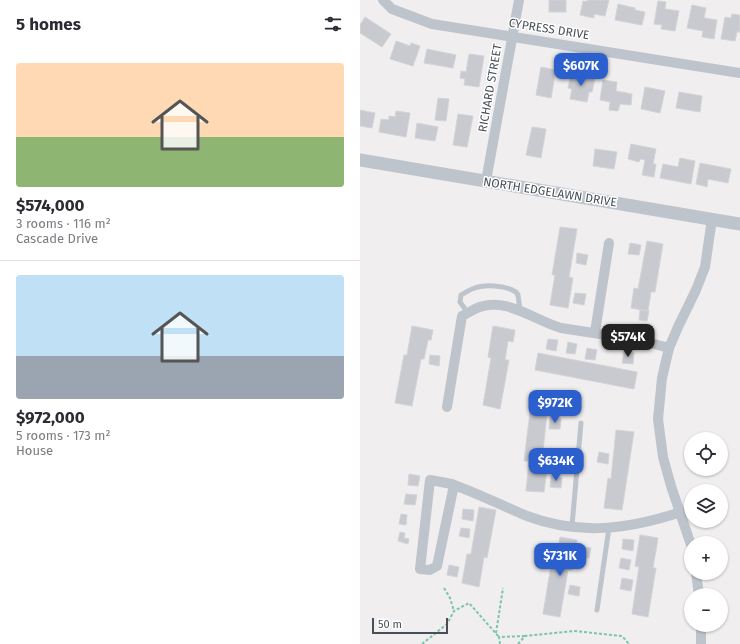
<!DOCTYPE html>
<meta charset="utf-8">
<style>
:root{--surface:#fff;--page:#f7f7f7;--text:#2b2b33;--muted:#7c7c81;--line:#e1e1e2;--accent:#2b5fce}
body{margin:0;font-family:"Fira Sans",sans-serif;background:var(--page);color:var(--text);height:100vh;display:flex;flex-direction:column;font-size:15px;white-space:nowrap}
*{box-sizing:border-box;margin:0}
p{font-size:13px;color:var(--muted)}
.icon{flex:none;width:22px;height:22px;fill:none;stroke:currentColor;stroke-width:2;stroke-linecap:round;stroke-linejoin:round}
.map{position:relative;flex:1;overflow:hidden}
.sheet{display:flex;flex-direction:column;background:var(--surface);width:360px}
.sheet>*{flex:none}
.buttons{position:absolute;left:324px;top:432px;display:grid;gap:8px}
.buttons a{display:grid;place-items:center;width:44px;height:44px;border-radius:50%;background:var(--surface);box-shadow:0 1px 3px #0004;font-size:20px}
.scale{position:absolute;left:12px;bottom:10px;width:76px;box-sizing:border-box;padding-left:4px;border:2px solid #484f59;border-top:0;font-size:11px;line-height:14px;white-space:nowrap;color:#484f59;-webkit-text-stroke:3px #fff;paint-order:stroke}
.price{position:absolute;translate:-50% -34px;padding:0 9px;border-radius:8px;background:var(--accent);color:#fff;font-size:13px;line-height:26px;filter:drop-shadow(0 1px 2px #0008)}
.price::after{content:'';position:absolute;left:50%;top:24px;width:12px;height:9px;margin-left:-6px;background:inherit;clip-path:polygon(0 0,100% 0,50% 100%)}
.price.current{background:#222;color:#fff}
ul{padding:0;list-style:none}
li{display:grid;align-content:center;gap:8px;height:212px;padding:0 16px}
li+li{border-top:1px solid var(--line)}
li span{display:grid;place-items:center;height:124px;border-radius:4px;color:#555}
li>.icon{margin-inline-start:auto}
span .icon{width:72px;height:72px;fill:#fffc;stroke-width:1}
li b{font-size:17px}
h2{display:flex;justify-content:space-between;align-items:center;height:48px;padding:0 16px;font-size:17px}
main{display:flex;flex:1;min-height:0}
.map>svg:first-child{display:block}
.building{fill:#c9cad0;stroke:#d2d4d9}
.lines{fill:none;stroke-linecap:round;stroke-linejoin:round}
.path{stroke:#7cc5a9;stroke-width:2;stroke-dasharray:3 2;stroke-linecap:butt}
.service{stroke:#bec4cc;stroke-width:5}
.minor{stroke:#bec4cc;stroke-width:10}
.tertiary{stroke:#bec4cc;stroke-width:13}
.labels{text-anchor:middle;stroke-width:3;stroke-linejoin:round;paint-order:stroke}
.street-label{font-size:12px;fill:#484f59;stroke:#fff}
</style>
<main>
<section class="sheet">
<h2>5 homes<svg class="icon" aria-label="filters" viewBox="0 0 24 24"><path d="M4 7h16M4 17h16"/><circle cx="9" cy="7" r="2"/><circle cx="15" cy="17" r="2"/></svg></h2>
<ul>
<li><span style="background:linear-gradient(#ffd9b3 60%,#8fb573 0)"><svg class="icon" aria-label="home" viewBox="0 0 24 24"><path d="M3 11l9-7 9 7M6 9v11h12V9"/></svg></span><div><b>$574,000</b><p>3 rooms · 116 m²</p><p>Cascade Drive</p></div></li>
<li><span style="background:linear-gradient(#bfe0f5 65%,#9aa5b1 0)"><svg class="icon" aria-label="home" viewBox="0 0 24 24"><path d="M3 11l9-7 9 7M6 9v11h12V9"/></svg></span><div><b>$972,000</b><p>5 rooms · 173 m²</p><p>House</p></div></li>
</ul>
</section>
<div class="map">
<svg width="380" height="644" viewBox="0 0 380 644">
<rect width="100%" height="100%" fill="#f0eeee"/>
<g class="building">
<rect x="189" y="0" width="17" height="12"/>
<polygon points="227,0 249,0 245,16 234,14 234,18 220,15 223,1 227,2"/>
<polygon points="298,1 306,2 305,9 319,11 315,31 301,29 302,25 294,24"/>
<polygon points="258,4 275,8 275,10 285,12 282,25 255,20"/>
<polygon points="332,5 346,8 344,18 357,20 354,39 342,37 343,31 327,28"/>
<polygon points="372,14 380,15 380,32 377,32 375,41 361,39 365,17 371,18"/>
<polygon points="5,17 31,34 22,47 0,33 0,25"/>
<polygon points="36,41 50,46 51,43 60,46 53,66 30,59"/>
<polygon points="67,49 96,55 93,68 64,63"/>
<polygon points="109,54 124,56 119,87 104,85 105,79 100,78 101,71 106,72"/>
<polygon points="181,67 196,70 191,98 176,95"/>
<polygon points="211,74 235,78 232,92 229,92 227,102 210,99 212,89 208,88"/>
<polygon points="243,80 257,82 256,91 272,94 271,105 260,104 258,111 249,110 250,102 240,100"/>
<polygon points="285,87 305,91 300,113 281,109"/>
<polygon points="319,92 342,96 340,112 316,108"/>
<polygon points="78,98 89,99 86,121 75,120"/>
<polygon points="0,110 15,113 12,128 0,126"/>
<polygon points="36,111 50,113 46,137 19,132 21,119 29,120 29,116 35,117"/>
<polygon points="98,114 113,116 107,147 93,145"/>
<polygon points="57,123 78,127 75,141 55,138"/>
<polygon points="172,127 186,129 181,158 166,155"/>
<polygon points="271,144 296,149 293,164 296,164 294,177 282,175 285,160 280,159 279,162 268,159"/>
<polygon points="235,149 257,152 254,169 233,166"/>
<polygon points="320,158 335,161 331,184 300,178 303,164 318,167"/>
<polygon points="340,163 371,169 368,183 348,179 347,187 336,184"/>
<polygon points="200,227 217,229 209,277 213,278 208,308 190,305 195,275 192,275"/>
<polygon points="287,241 303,244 295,292 291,292 288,311 271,308 274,288 278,289"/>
<polygon points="270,243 281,245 279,255 268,254"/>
<polygon points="217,253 228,255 226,265 216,263"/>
<polygon points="215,293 226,294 224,305 213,303"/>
<polygon points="280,310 289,311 287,321 279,320"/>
<polygon points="52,326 73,330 71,340 68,340 64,359 61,359 52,406 35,403 44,355 47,355"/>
<polygon points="133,326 155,330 153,342 148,341 145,360 149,360 140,409 123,405 131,358 128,357"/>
<polygon points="188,339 198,340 196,351 186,349"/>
<polygon points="208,342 217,344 215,354 206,353"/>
<polygon points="227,348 237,350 235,360 225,359"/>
<polygon points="264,352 274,353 273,364 262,363"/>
<polygon points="178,353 277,372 274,389 175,370"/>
<polygon points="70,355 80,356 79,366 69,364"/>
<polygon points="170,412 187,413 182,461 188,462 184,492 166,491 169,461 164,461"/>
<polygon points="190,418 201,419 200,429 189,429"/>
<polygon points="256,430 274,432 262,510 244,508 248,478 251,479"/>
<polygon points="239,452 249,454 248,464 237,462"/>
<polygon points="49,474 60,476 58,486 48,485"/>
<polygon points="191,476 202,478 201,488 190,487"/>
<polygon points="46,494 57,495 55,505 44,504"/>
<polygon points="119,507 136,510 127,558 124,557 119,587 102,583 107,554 111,554"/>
<polygon points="103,509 114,510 113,521 102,519"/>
<polygon points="41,514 47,515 46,525 39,524"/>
<polygon points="101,528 110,529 109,538 99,536"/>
<polygon points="40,532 45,533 44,538 49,539 48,544 38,541"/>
<polygon points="280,535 298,538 293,568 296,568 288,617 272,614 279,567 275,566"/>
<polygon points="200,537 217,540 212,570 208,570 200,617 183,614 191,565 195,566"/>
<polygon points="263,539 274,540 273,551 262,549"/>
<polygon points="220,546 231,548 229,558 218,556"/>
<polygon points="261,558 271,560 269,570 259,568"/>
<polygon points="89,565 99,567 97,577 87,575"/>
<polygon points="262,578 273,580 271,591 260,589"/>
<polygon points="210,585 220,587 219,596 208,594"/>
</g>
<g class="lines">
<g class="path">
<polyline points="84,588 90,598 94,611"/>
<polyline points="136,633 143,588"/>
<polyline points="62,644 87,624 94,611 109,603 139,637"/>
<polyline points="140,644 139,637 165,636"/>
<polyline points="158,644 165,636 214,631 262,636 269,644"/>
</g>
<g class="service">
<path d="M108,313L100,302L101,295C105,293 109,290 112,289C124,284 145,285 156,292L158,295L160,310"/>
<polyline points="212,526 221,423"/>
<polyline points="237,610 249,528"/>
</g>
<g class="minor">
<polyline points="23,0 32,9 72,24 380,73"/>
<polyline points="126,181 159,0"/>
<polyline points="235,332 249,243"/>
<path d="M87,407L102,316C106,314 111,311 115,309C145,295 173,320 201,328L279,340L309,348"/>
<path d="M94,485L77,566L70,570L60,569L70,480L92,484L94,485C119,494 143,506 167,516C220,536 269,529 321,512"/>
<polyline points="331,545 311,486 303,457 298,419 302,378 309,348 318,327 336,290 345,267 352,219"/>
<polyline points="336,573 339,595"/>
<polyline points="341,644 341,625"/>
</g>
<polyline class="tertiary" points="0,160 380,224"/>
</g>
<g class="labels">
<g class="street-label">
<text transform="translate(189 29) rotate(9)" y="4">CYPRESS DRIVE</text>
<text transform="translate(130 88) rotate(-80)" y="4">RICHARD STREET</text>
<text transform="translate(190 192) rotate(9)" y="4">NORTH EDGELAWN DRIVE</text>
</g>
</g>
</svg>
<div class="buttons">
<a><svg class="icon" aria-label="locate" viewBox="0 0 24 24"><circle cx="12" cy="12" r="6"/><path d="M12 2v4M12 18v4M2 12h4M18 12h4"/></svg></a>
<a><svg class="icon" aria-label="layers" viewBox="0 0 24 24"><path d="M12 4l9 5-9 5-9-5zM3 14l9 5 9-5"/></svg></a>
<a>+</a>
<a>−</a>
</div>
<div class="scale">50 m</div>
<b class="price" style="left:221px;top:87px">$607K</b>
<b class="price current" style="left:268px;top:358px">$574K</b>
<b class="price" style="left:195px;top:424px">$972K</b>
<b class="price" style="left:196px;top:482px">$634K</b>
<b class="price" style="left:200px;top:577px">$731K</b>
</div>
</main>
